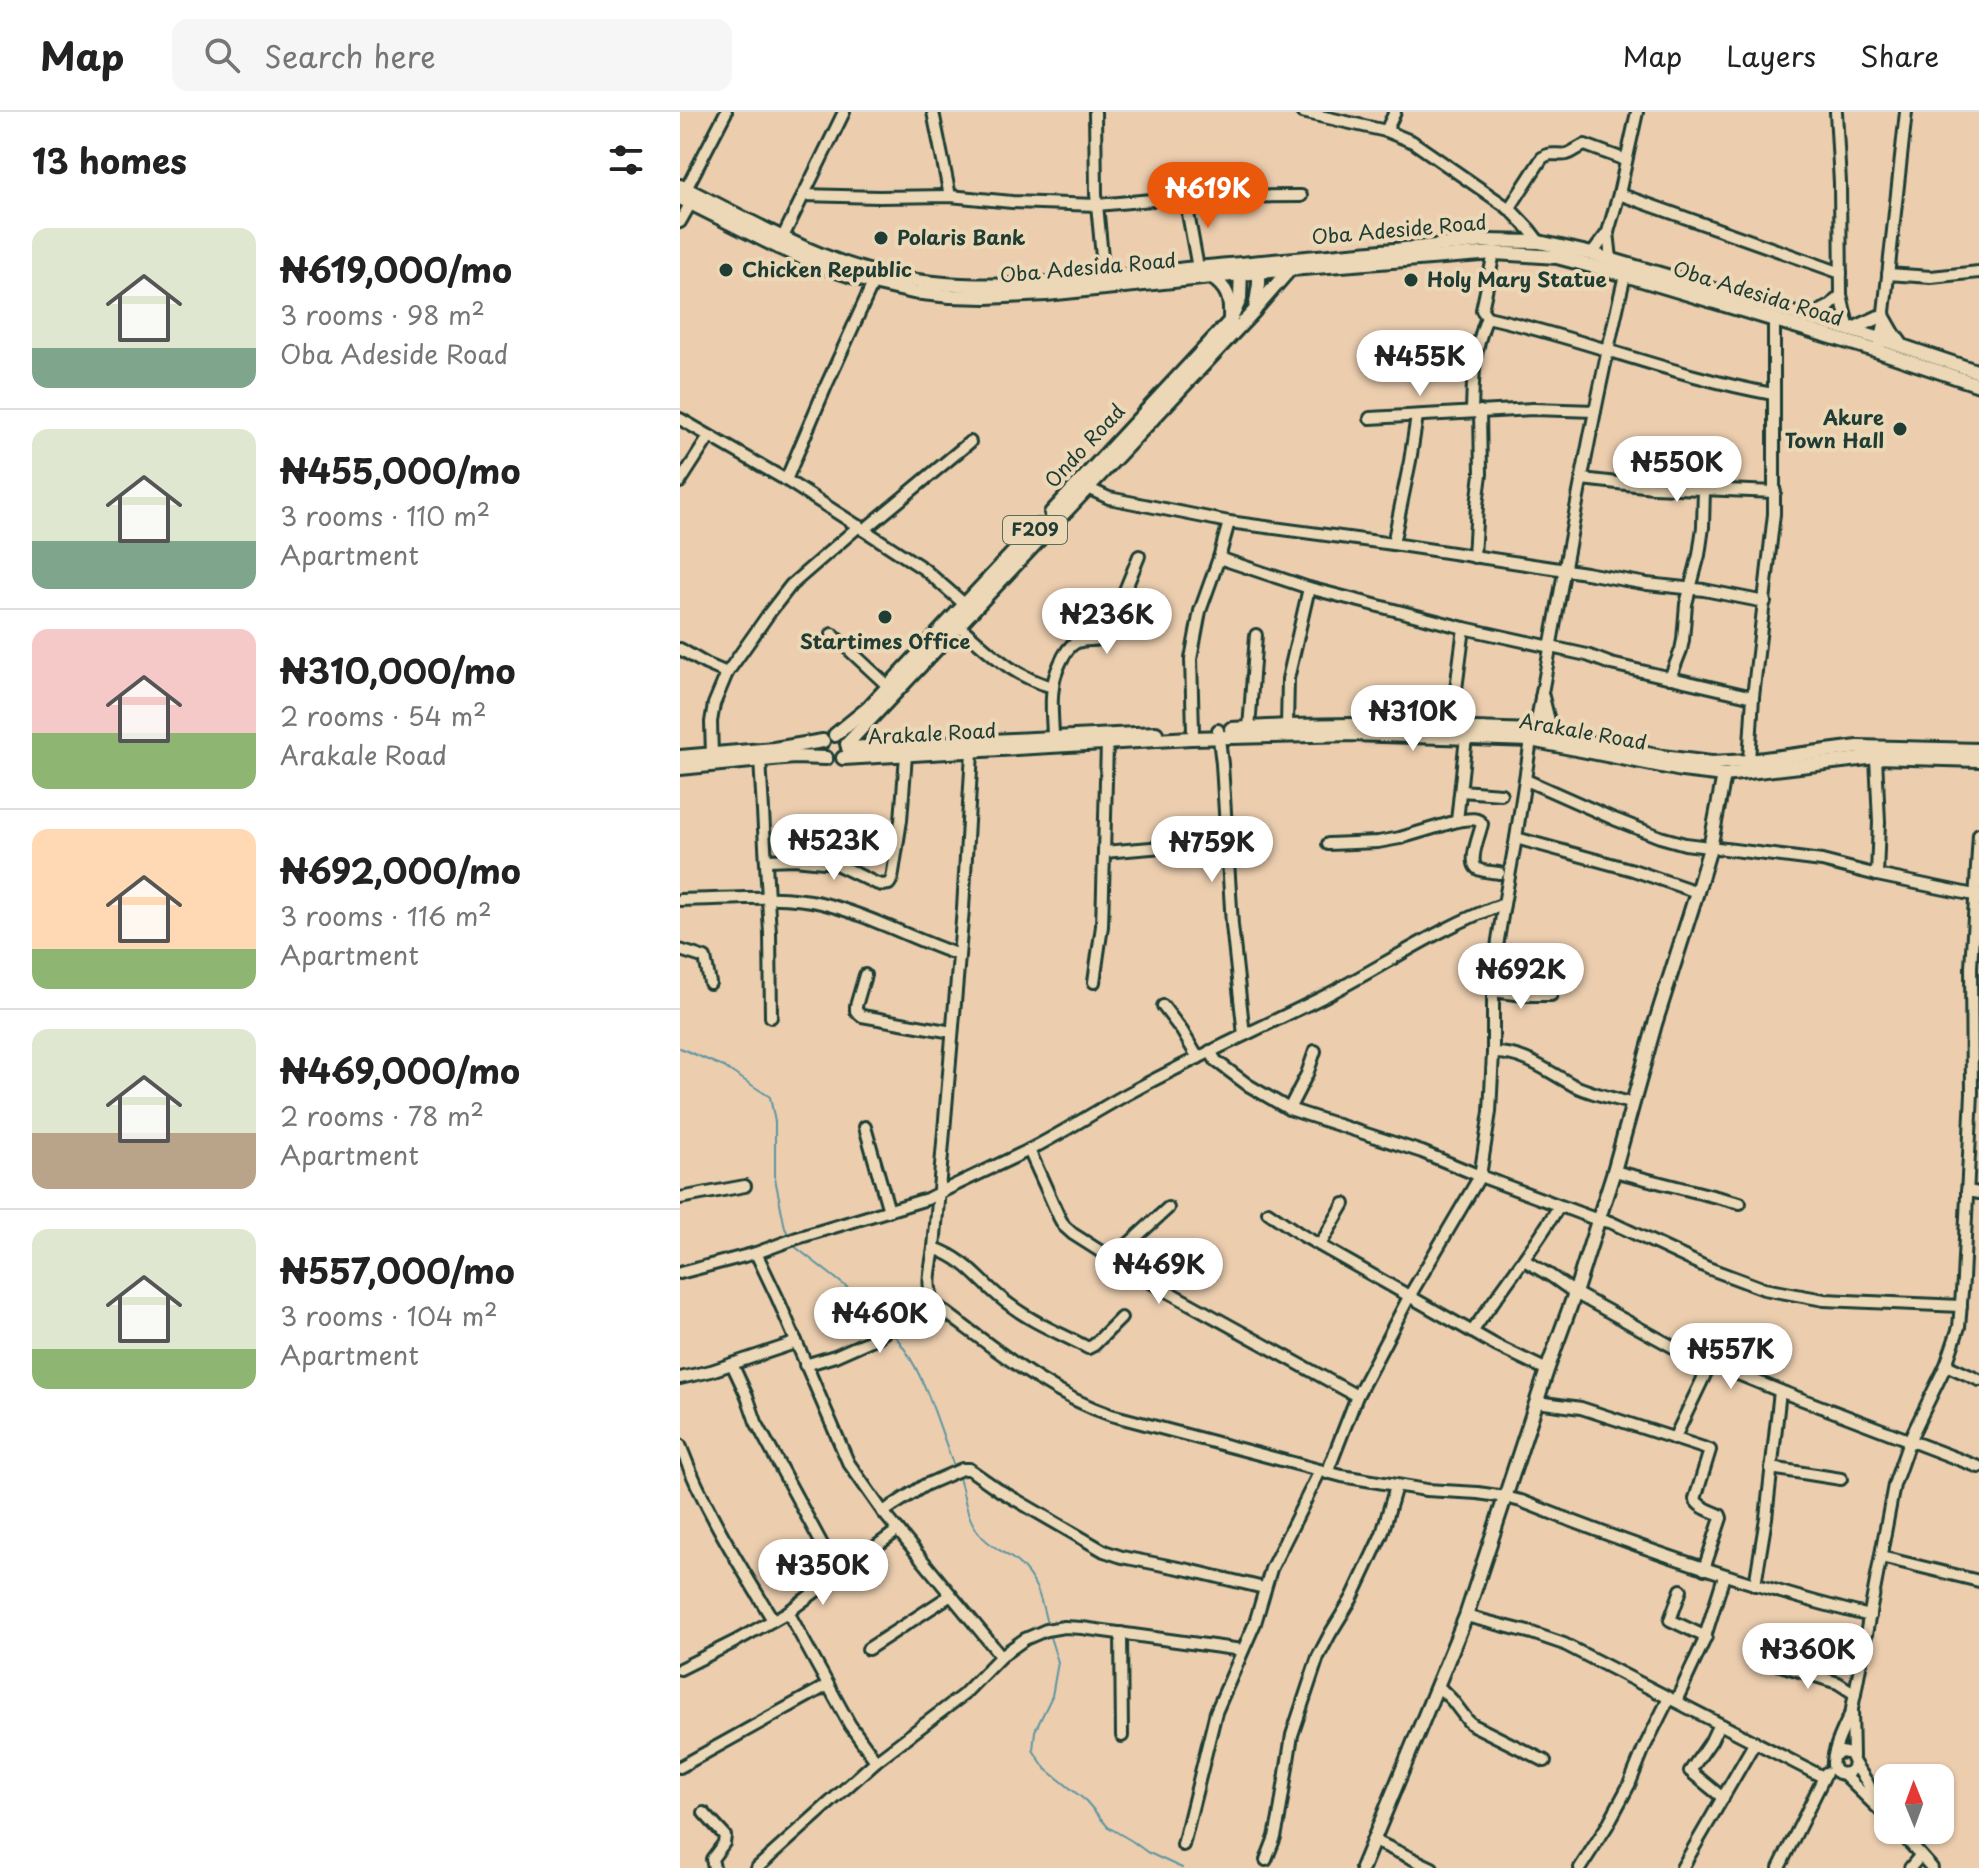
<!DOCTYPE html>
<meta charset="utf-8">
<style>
:root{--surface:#fff;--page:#f6f6f6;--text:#222;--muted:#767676;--line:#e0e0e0;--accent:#ea580c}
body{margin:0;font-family:"Playpen Sans",sans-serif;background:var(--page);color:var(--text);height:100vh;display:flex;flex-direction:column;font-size:30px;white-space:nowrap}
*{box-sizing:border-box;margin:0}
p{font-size:26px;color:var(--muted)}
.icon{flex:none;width:44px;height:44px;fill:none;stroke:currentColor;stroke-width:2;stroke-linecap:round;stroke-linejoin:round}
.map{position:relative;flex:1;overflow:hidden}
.side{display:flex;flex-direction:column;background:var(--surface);width:680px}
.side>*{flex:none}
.needle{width:52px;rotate:359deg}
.tools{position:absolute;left:1194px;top:1652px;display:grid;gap:16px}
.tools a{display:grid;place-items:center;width:80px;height:80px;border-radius:16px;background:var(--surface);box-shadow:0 2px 6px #0004;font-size:40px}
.price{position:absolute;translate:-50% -68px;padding:0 18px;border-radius:28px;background:#fff;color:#222;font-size:26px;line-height:52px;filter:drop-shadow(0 2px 4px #0008)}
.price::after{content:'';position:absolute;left:50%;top:48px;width:24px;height:18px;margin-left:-12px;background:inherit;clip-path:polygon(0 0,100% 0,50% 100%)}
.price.on{background:var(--accent);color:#fff}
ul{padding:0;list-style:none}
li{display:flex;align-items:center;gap:24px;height:200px;padding:0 32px}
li+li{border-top:2px solid var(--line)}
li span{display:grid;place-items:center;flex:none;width:224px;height:160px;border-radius:16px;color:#555}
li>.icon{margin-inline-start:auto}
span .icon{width:96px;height:96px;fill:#fffc;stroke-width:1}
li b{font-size:34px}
h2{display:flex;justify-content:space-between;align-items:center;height:96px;padding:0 32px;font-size:34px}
header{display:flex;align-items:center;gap:48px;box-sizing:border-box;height:112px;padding:0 40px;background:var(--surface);border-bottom:2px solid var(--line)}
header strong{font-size:38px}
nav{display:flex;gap:44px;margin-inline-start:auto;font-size:28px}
.search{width:560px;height:72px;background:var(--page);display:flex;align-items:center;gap:20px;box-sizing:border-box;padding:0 28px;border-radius:16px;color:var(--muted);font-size:30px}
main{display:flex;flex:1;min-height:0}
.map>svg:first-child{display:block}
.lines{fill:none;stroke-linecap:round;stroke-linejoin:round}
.stream{stroke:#5e95a1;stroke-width:2}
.minor-casing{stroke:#1f3d34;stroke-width:16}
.major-casing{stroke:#1f3d34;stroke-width:18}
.minor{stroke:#ecd8b6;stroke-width:10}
.major{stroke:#ecd8b6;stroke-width:12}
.poi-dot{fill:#1f3d34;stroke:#ecd8b6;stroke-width:3}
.labels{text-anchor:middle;stroke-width:8;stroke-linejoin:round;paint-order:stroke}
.shield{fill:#ecd8b6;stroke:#5c6c5b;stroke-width:2}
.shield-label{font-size:18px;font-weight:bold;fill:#1f3d34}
.street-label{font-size:20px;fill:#1f3d34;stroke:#ecd8b6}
.poi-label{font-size:20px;font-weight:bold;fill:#1f3d34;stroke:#ecd8b6;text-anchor:start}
</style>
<header>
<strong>Map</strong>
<div class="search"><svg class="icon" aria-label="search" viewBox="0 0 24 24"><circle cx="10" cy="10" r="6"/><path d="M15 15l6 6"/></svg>Search here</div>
<nav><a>Map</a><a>Layers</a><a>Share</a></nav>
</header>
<main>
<section class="side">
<h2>13 homes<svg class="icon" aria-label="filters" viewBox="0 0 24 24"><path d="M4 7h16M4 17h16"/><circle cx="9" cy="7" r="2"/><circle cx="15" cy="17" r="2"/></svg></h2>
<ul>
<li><span style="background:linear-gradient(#dfe7d0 75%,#7fa58c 0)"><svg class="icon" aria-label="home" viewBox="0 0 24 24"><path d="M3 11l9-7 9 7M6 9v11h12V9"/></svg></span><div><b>₦619,000/mo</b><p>3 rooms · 98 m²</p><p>Oba Adeside Road</p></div></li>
<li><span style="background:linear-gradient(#dfe7d0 70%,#7fa58c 0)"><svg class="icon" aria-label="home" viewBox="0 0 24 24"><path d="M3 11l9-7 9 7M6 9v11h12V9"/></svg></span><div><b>₦455,000/mo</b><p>3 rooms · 110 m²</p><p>Apartment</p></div></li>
<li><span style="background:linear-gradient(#f6c9c9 65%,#8fb573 0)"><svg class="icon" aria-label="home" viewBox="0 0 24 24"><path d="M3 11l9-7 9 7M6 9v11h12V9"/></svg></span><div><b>₦310,000/mo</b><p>2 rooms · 54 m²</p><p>Arakale Road</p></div></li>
<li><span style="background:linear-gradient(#ffd9b3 75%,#8fb573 0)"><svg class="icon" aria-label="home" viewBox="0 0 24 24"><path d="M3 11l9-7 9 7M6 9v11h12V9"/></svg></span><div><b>₦692,000/mo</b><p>3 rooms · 116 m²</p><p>Apartment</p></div></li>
<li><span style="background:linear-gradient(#dfe7d0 65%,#b9a48a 0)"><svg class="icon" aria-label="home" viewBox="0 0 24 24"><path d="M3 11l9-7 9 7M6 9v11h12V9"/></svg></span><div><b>₦469,000/mo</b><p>2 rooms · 78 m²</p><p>Apartment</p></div></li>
<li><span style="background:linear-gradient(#dfe7d0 75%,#8fb573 0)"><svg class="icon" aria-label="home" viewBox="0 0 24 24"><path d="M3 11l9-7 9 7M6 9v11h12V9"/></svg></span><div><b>₦557,000/mo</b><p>3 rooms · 104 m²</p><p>Apartment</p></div></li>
</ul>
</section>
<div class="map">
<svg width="1299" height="1756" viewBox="0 0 1299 1756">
<rect width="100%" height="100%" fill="#ecceaf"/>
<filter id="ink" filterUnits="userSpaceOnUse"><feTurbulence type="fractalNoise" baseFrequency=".0125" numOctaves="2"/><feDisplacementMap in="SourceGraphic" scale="16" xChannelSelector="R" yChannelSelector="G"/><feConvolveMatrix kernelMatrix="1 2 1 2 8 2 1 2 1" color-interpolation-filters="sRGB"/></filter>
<g filter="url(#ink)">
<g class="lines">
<g class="stream">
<polyline points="0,936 44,955 90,985 95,1010 95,1066 105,1116 108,1122"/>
<polyline points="114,1134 186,1190 207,1214"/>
<path d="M211,1219C245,1258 257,1310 275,1357"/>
<path d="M278,1363C285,1382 285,1404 299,1421C309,1435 326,1440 338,1451C358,1469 361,1488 367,1512"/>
<polyline points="369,1522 378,1550 372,1584 355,1619 353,1638 365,1656 406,1689 428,1715 452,1729 467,1740 502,1756"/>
</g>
<g class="minor-casing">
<g id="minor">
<polyline points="253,0 270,84"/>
<polyline points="415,0 416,82 424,166"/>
<polyline points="622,0 706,19 733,30 831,98 849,117 859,130"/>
<polyline points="1156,0 1160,71 1161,183 1169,218"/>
<polyline points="706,19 715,0"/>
<polyline points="6,77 46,0"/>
<polyline points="939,82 1161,161"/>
<polyline points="123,83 199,85 270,84 332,90 417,93 505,85 621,84"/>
<polyline points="505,85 518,156"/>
<path d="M829,97L862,46C871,39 877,44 887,42C894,40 898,35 905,33L946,48"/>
<polyline points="0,110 13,87"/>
<polyline points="928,120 931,147"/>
<polyline points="100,131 164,0"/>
<path d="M814,141L802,198L807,205C903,226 996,265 1093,282"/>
<polyline points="912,142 928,120 939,82 957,0"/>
<polyline points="1208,162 1251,165 1299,160"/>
<polyline points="1128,205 1150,194 1161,183"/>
<polyline points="1200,232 1205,207 1204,200 1226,0"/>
<path d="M792,300C793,262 793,241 807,205"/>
<polyline points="690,306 853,297 915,299"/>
<polyline points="0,307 106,368 184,418 244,457 289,496"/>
<polyline points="902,367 973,375 1095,380"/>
<polyline points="106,368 146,274 193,171"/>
<polyline points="0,370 29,325"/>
<polyline points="403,374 429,386 549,410"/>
<polyline points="184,418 290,330"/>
<polyline points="713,432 730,349 737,304"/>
<polyline points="794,445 797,393 801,362 800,299"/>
<polyline points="539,446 549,410 713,432 906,461 967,472 1024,478 1085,490"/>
<path d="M278,513C309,539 331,564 373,575"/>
<polyline points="152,522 208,574"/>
<polyline points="0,537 26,552 47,561"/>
<polyline points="990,566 1001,538 1003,528 1006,492 1019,443 1023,415 1024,376"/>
<polyline points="607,614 608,567 629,476"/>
<polyline points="771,615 784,516 907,543 931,552 1073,585"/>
<polyline points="569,616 576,523"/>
<polyline points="538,618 542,652 552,813 564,923"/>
<polyline points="513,619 511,547 520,499 539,446 629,476 784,516"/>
<path d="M855,619C883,467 909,314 945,163"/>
<path d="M373,626C373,610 370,592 373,575C374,563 384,537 395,531C405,526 416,530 426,525L459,444"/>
<path d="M292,640L283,797L254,1136C251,1157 244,1177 257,1194C312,1234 366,1281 431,1303L662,1364L746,1378L798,1381L825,1385L841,1389C956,1435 1071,1475 1190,1504"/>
<polyline points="32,642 31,610 34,592 47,561 90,500 111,473 179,414"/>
<polyline points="1196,645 1199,710 1197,763"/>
<polyline points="80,647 90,821 91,905"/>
<polyline points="1069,649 1073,585 1094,402 1094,209"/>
<polyline points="846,668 934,707 980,725 1005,732 1142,749 1197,763 1299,784"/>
<polyline points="781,679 821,682"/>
<path d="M777,709C786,708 797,704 802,712C800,722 787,751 798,757C803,760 813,760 819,761"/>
<polyline points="836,726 953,758 1017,780"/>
<polyline points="648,732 698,730 720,726 777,709 786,625"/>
<polyline points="424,740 483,735 546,735"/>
<polyline points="87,748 114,747 154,751 195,771 202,773 209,772 212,767 221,708 226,643"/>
<path d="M0,788C44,788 98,781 141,791C189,803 232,827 279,843"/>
<polyline points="0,838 25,846 30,871"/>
<polyline points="185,863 176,894 176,899 182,904 272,920"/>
<polyline points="414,870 422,814 427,632"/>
<polyline points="813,879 844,883 871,883"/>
<polyline points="483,894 502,919 518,946"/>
<polyline points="530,939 536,949 568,973 609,997 742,1040 800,1064 810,1000 813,941 813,879 818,828 824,792"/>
<path d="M813,941C844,940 867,959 893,973C911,982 934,986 953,992"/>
<polyline points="609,997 627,962 635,939"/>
<polyline points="185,1015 209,1099"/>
<polyline points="349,1038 379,1105 384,1114 393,1122 456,1162 677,1284"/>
<polyline points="934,1059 1060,1091"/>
<polyline points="1287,1079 1299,1081"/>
<polyline points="0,1086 65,1074"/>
<polyline points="588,1100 620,1122 817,1234 867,1258"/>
<polyline points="640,1133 664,1092"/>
<path d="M254,1136C292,1150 300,1172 330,1193C353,1211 382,1222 408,1236L414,1233L441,1206"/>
<polyline points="76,1141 97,1185 168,1350 203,1400 321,1544"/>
<polyline points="432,1147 488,1096"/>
<polyline points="844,1148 871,1164 895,1181 997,1237 1100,1279 1299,1355"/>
<path d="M0,1161L76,1141L117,1126L247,1087C280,1070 314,1055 347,1039C383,1021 417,998 453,979C516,945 581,916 645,884C704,854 760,814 824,792L836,726L851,628"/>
<path d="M792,1220C821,1177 853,1138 879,1094"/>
<polyline points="52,1252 67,1284 76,1310 158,1462"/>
<polyline points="125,1253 155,1244 198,1225 251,1186"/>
<polyline points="1266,1253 1299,1268"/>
<polyline points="0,1266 31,1259 109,1233 116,1229"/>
<path d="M857,1290L901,1296L1030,1338L1015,1387C1019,1396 1032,1399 1040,1403L1041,1406L1024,1457"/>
<polyline points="994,1327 1030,1252"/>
<path d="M0,1333C23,1395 59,1452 93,1508"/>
<polyline points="1091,1356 1161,1367"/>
<polyline points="647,1361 677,1284 730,1183 800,1064 918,1108 930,1110 1028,1156 1084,1177 1144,1188 1281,1194"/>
<polyline points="203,1400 245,1373 282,1357 289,1357 319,1378 424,1439 442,1445 509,1458 584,1476"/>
<polyline points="1201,1445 1299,1469"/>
<polyline points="1075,1473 1086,1406 1100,1279"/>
<polyline points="1001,1478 990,1508 1026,1525"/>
<polyline points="108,1500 170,1613 196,1649"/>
<polyline points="786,1504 852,1521 884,1532 1143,1665"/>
<polyline points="441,1521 442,1624"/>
<polyline points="188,1537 271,1483"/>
<polyline points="1094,1551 1158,1571 1175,1582"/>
<polyline points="0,1557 54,1530 108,1500 218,1418"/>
<polyline points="757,1573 772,1588 788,1609 793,1613 865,1649"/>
<polyline points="996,1589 1023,1531 1044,1464"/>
<polyline points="1039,1612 1031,1629 1010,1659 1043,1686"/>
<path d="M1154,1643L1162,1640L1170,1642L1174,1651C1173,1660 1167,1663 1159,1661C1157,1660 1155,1659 1154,1657C1148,1647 1165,1613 1170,1603"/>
<polyline points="1173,1645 1172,1597 1214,1373 1230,1327 1266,1253 1279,1215 1283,1167 1292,981 1291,855 1299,722"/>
<polyline points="1174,1651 1187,1670 1199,1695"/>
<polyline points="0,1655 148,1573"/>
<polyline points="1163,1662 1208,1706"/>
<polyline points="24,1701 45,1724 44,1731 32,1747 34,1756"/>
<polyline points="1218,1718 1252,1756"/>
<polyline points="693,1728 752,1756"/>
<polyline points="503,1733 536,1600 575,1511 591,1457 640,1359"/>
<polyline points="586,1748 595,1725 599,1706 612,1623 638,1545 650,1522 672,1486 702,1422 716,1374"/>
<polyline points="77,1756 196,1649 283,1583 321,1544 345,1527 366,1518 384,1515 402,1516 562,1538"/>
<polyline points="900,1756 927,1714 949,1673 964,1636 989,1586"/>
<polyline points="1002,1756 1075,1630"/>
<polyline points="1099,1756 1146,1661"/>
<polyline points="1230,1756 1240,1744"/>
</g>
</g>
<g class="major-casing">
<g id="major">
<path d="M0,74C66,106 132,147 204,163C307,186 414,166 517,156C613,147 710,139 806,129L859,130L912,142L1201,227L1299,260"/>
<polyline points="0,86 98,135 144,155 193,171 233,180 270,184 307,185 366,182 610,157 814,141 877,145 945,163 1198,239 1299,273"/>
<path d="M531,165C548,176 551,187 550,206"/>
<polyline points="577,195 610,157"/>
<polyline points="1205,207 1213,221 1221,232"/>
<polyline points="1171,218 1199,205"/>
<polyline points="371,401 550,209 560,187 561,156"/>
<polyline points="862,585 868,609 874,622"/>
<polyline points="551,617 607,614 673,613 855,619 982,645 1031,651 1069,649 1178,635 1299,638"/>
<polyline points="155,623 187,597 358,414"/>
<polyline points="167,632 575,198 579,172 579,155"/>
<polyline points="168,636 476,621"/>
<polyline points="0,645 94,637 143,629"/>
<polyline points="163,646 511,626 673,622 851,628 1002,658 1044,663 1196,645 1299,648"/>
<polyline points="0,656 114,645 146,646"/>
<polyline points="682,1756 786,1504 867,1258 895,1181 934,1059 975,912 1017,780 1030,736 1044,663"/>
</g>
</g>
<use href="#minor" class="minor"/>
<use href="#major" class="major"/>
</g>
</g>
<g class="poi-dot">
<circle cx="201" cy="126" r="8"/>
<circle cx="46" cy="158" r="8"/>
<circle cx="731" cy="168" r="8"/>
<circle cx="1220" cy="317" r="8"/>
<circle cx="205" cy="505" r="8"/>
</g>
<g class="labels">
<rect class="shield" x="323" y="404" width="64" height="28" rx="6"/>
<g class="shield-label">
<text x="355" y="424">F209</text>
</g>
<g class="street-label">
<text transform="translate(719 118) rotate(-5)" y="7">Oba Adeside Road</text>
<text transform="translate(408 156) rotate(-5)" y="7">Oba Adesida Road</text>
<text transform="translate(1078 182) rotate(17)" y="7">Oba Adesida Road</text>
<text transform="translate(405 334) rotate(-47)" y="7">Ondo Road</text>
<text transform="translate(903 620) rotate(10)" y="7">Arakale Road</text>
<text transform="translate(252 622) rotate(-3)" y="7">Arakale Road</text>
</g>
<g class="poi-label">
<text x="217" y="133">Polaris Bank</text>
<text x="62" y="165">Chicken Republic</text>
<text x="747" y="175">Holy Mary Statue</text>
<text x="1204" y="313" text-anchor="end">Akure<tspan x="1204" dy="23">Town Hall</tspan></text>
<text x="205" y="537" text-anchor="middle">Startimes Office</text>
</g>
</g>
</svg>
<div class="tools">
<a><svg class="needle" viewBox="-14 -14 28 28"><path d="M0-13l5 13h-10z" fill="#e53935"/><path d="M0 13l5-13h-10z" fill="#767676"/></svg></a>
</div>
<b class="price on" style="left:528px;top:118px">₦619K</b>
<b class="price" style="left:740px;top:286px">₦455K</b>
<b class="price" style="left:997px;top:392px">₦550K</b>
<b class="price" style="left:427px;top:544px">₦236K</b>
<b class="price" style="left:733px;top:641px">₦310K</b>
<b class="price" style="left:154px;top:770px">₦523K</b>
<b class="price" style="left:532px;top:772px">₦759K</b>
<b class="price" style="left:841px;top:899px">₦692K</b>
<b class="price" style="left:479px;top:1194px">₦469K</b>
<b class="price" style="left:200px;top:1243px">₦460K</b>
<b class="price" style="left:1051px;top:1279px">₦557K</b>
<b class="price" style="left:143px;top:1495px">₦350K</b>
<b class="price" style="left:1128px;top:1579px">₦360K</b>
</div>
</main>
